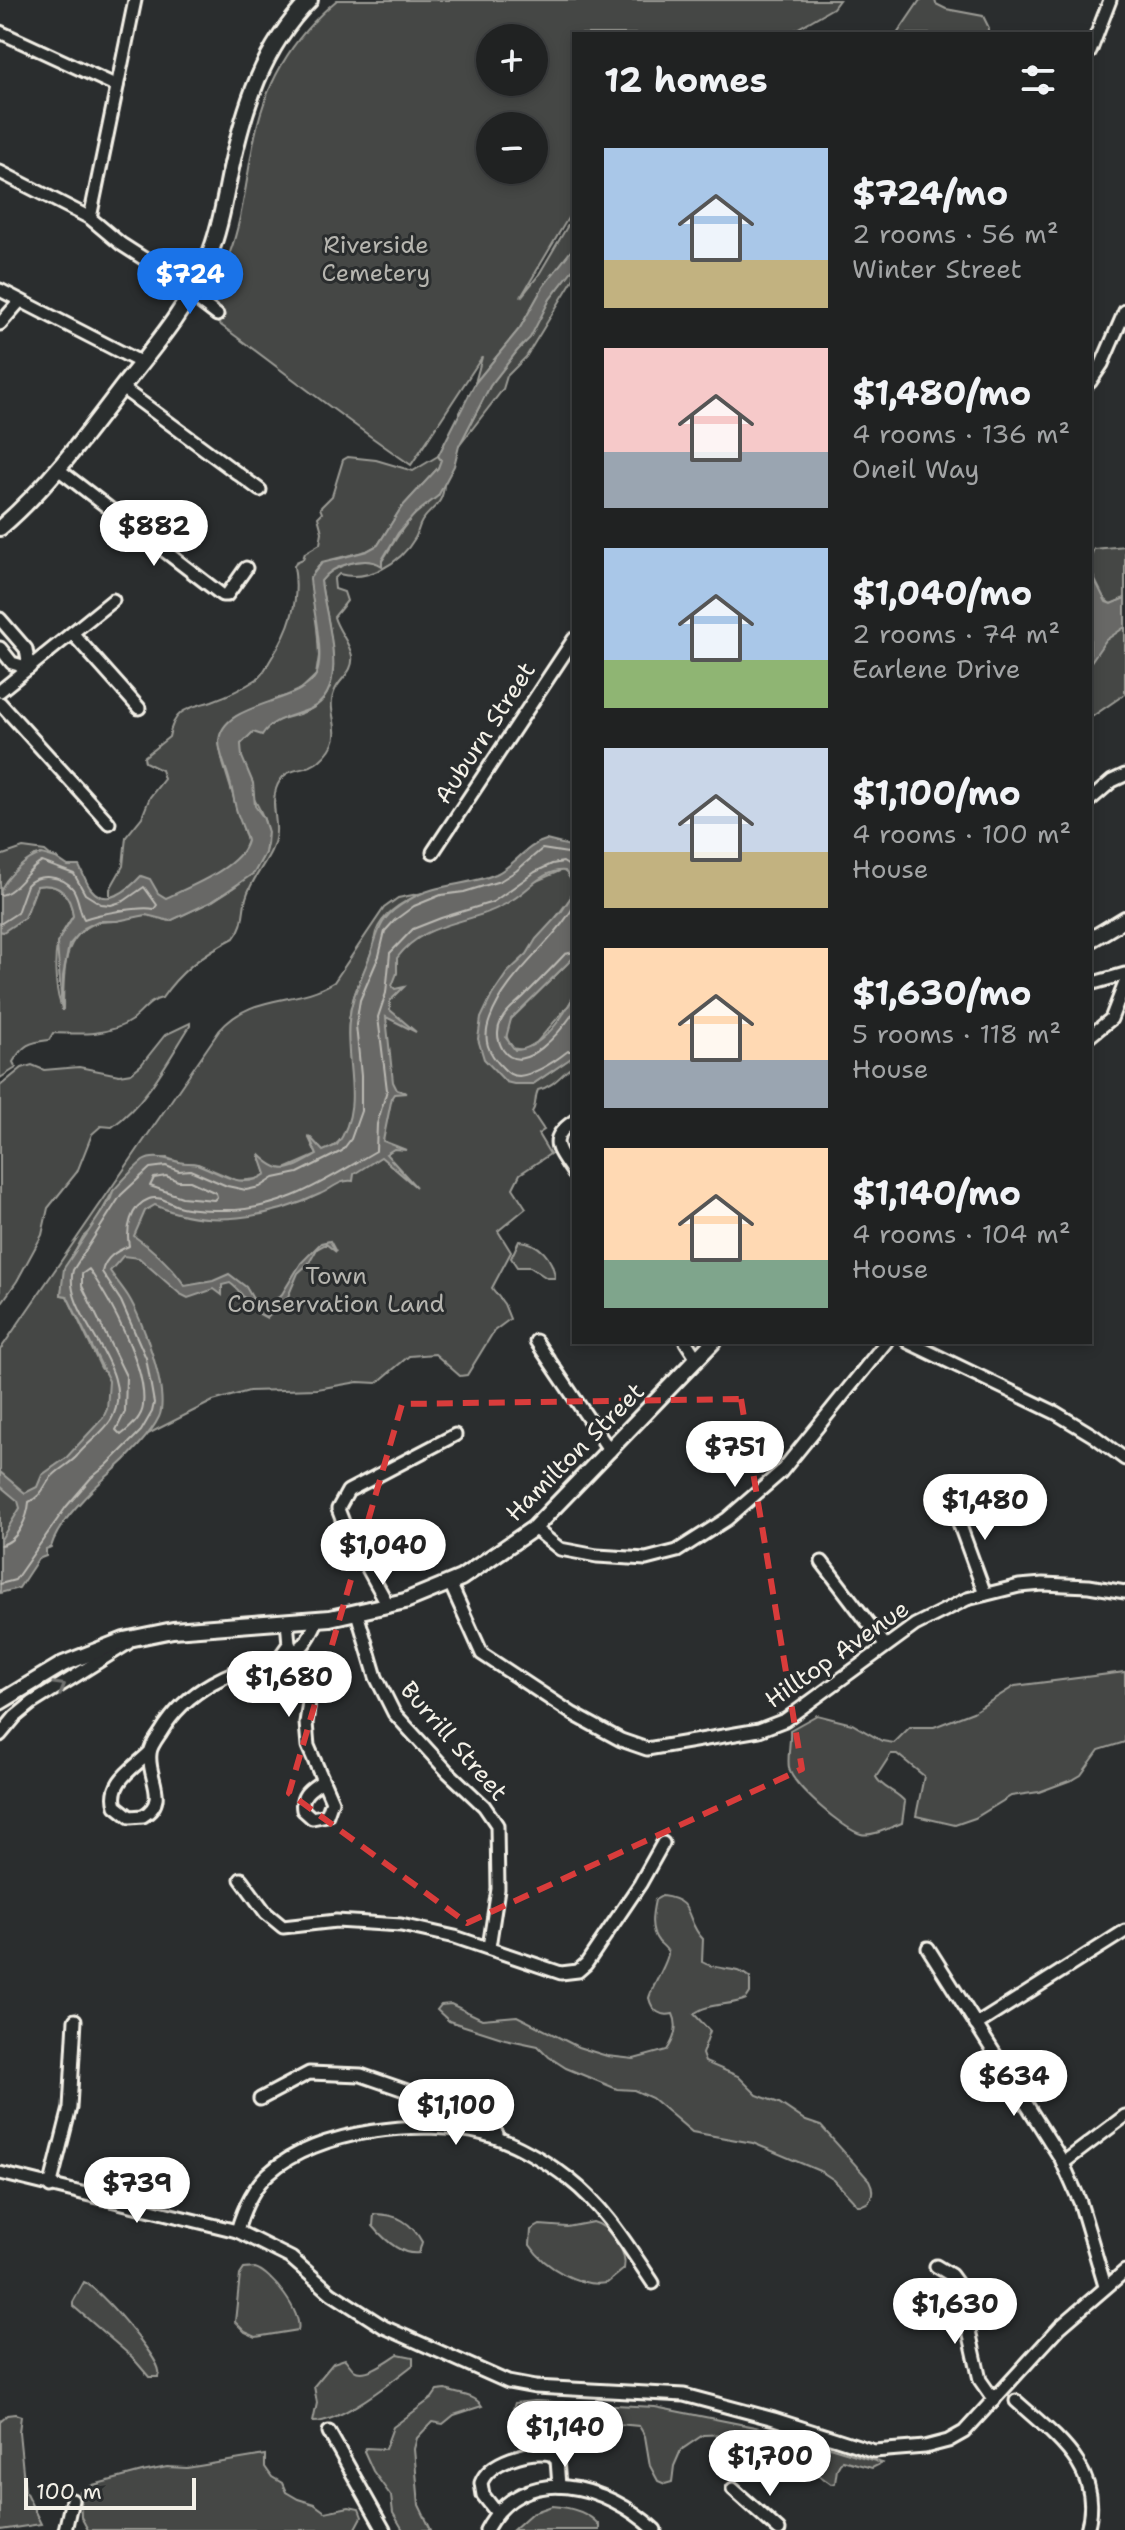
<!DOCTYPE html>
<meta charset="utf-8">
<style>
:root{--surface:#202222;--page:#282a2a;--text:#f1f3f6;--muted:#a2a4a5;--line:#3d3f40;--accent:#1a73e8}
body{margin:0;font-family:"Shantell Sans",sans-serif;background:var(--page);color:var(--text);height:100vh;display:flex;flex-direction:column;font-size:30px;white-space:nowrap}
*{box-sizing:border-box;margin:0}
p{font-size:26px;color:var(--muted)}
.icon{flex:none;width:44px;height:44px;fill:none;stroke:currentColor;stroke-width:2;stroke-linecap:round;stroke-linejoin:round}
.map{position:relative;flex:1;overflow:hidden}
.details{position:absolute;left:572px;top:32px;width:520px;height:1312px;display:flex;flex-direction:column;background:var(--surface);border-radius:0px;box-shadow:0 4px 12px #0003,0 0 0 2px var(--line)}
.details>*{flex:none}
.fabs{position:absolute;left:476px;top:24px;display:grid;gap:16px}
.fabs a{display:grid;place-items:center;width:72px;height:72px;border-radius:50%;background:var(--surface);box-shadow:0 4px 12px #0003,0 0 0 2px var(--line);font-size:40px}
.scale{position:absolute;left:24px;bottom:20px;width:172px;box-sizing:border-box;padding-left:8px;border:4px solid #f4f1e8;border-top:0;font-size:22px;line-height:28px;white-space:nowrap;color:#f4f1e8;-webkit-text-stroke:6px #2a2d2e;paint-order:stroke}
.price{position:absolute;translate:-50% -68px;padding:0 18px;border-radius:28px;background:#fff;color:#222;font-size:26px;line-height:52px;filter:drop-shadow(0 2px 4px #0008)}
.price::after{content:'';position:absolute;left:50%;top:48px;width:24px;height:18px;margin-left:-12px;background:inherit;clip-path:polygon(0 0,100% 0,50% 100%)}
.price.current{background:var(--accent);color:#fff}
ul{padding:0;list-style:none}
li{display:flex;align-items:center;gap:24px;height:200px;padding:0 32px}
li span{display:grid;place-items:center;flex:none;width:224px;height:160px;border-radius:0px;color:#555}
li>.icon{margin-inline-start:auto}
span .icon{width:96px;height:96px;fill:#fffc;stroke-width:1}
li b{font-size:34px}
h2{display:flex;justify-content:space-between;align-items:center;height:96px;padding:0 32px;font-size:34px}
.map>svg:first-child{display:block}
.green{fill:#444645;stroke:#9c9c96;stroke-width:2;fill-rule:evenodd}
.water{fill:#676866;stroke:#9f9f9a;stroke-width:2}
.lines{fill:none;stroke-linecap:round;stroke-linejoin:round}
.shore{stroke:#bcbab4;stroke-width:2}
.minor-casing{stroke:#f4f1e8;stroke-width:17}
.major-casing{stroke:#f4f1e8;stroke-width:20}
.minor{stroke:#2a2d2e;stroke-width:11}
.major{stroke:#2a2d2e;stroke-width:14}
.oneway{stroke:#71726f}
.marked{fill:none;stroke:#d93c3b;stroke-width:6;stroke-dasharray:16 10;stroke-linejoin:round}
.labels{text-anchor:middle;stroke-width:6;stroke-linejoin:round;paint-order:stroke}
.park-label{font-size:24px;fill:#b6b5af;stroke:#2a2d2e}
.street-label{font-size:24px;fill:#f4f1e8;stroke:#2a2d2e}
</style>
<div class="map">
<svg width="1125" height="2530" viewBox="0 0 1125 2530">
<rect width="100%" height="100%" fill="#2a2d2e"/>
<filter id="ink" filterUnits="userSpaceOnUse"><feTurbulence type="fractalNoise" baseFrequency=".0125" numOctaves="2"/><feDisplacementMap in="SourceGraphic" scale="16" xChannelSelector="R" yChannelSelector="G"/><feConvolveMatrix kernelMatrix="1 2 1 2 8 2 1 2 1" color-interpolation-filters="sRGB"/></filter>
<g filter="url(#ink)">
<g class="green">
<path d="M337,0H839L833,8L788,34H574V208L521,297L538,276L574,215V247L543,287L520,328L475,383L482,357L411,465C339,416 271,361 200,310C209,292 221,274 229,255C242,221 246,182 253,146C263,87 291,38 337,0ZM490,38H534V82H490ZM490,126H534V170H490Z"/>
<polygon points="920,0 935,0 936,4 946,9 983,16 989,28 986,34 897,34"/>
<polygon points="574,268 574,278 526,357 507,376 503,389 459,446 490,386 522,345 550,299"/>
<path d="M438,456L441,460L438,468L401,508L378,545L367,551L322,562L314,572L319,656L316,675L297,693L279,698L233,720L223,730L219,742L223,763L247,841L240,858L179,900L121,894L110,897V889L123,866L126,837L142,817L150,797L164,779L161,770L145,762L144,757L169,737C174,708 190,708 212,701C226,696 245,687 257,679C264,673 266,667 271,659C290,629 300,602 294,566L296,562L303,559L305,553L320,544L322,532L318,517L322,513L320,508L332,496L343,460L348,457L376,460L413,471Z"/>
<path d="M444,484C443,506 433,505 422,521C418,527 418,533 415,538C400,564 368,582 339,574L334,579L335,589L344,592L347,601L334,617C338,631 349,641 352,656C354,671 342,677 336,688C321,716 353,732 319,761C303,775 285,763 276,789C271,804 277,817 276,832C275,856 252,875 246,898C242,914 245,924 234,938C204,953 180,971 162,998C150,1000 142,1012 132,1020C109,1036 80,1034 53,1033L49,1040C29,1042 23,1045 13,1062L16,1068L0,1078V931L3,932L27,913L37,886C58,882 71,895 73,916C69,922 58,939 57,945C54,963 55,994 63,1010C64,977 60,936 96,923C102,921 108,922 115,921C125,920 136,915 146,915C153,915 163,919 170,921C205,904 279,876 266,826C262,808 249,794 243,777C238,763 240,743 240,728C263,723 290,719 311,709C352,689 324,614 321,581C332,566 361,557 378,563L382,561C392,546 400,530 412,517C424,505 436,499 444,484Z"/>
<path d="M1125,546V598L1111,604C1097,597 1085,563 1094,549Z"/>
<polygon points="1125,621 1125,694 1090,718 1090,643"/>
<polygon points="23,848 45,851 51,856 35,856 7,881 0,893 0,856"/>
<path d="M562,870C574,876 575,886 571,897L489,1009L520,1084H533L574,1056V1065C561,1074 555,1086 538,1090C534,1098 537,1105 532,1112L544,1130L538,1134L550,1154L520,1174L513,1188L526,1208L498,1231L511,1252L492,1288L504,1304L510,1319L494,1331L467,1375L460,1376L435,1354L409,1356L377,1383L358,1382L317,1389L249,1391L213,1401L144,1436L106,1328L110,1247L147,1203L282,1208L307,1200L344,1180L381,1012L397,954L412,936L517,896L534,882Z"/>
<path d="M423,893C406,900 383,913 376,932C374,940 373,948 370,956C362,979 351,996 349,1021C344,1061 374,1131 323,1152L308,1136L317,1155L285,1169L278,1170L261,1157L266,1174L257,1179L238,1181L198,1164L181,1163L167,1158L151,1159L136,1168L113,1191L92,1229L83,1237L64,1272L61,1295L67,1296L101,1368L111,1380L120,1409L34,1502L0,1479V1350L219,1031C252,992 296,1006 334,982L384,908L398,898Z"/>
<polygon points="574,957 574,996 568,1006 537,1042 524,1050 511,1048 505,1032 511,1019"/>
<path d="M190,1023V1026C167,1062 147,1102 112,1127L101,1126L92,1134L77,1172L48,1208L42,1235L17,1281L0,1305V1086L22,1068L32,1065L44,1070L79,1067L119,1075L131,1073L141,1065L165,1035Z"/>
<path d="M519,1241C539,1242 553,1258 555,1278H547L530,1267H517L511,1258Z"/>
<polygon points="0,1481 31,1504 0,1545"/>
<path d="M1125,1672V1742L1099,1750L1081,1775L1074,1779L1039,1792L1011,1796L975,1818L955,1825L916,1816L924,1776L897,1754H891L876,1777C882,1789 897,1791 905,1802L902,1823C891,1827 872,1837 861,1834C844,1830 791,1784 789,1768C787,1756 791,1743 790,1730L817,1715L852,1724L882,1741L894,1743L910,1727H934L973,1712L1015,1686Z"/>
<path d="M662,1896C696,1900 684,1920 703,1939L702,1962C717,1971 735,1966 750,1977V1993L746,1999C731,2006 706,2003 694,2014L710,2031L702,2054L705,2062L738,2076L757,2095L779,2103L806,2121L821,2126L869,2180C875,2191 873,2206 857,2205L834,2180L822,2172L753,2143L692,2132L652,2098L634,2090L617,2089L566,2068L549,2057L538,2046L505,2039L449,2021L437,2010L441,2005L451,2004L482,2019L517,2016L578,2047L607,2056L634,2059L667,2050C674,2040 679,2026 673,2014C661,2017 652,2011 649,1998C651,1988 670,1959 668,1952C667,1949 661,1944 659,1942C649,1930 652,1914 655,1900Z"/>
<path d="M374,2214C397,2214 411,2222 422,2242L419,2253C402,2256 384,2239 373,2226Z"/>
<path d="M593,2222C610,2226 628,2252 624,2269L607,2283C580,2288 544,2267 530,2245L531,2230L540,2225L567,2227Z"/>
<path d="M255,2268C271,2272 303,2314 298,2330L256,2337L245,2332L235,2322L240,2275L244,2269Z"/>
<path d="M84,2282C98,2287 158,2357 159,2371C160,2373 158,2375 158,2377H149L132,2357L73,2306V2302Z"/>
<path d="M398,2354L413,2357V2365C391,2382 340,2423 313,2422L317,2403L314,2386L333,2363L345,2359C348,2363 351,2367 354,2370C365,2378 389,2360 398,2354Z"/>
<path d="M446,2390C459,2395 474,2394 482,2406L454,2415L443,2424L432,2422L417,2438L414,2449L419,2505L431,2530H403L393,2513L391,2496L373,2471L364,2451L366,2448L385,2449L393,2427L432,2398L437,2391Z"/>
<polygon points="535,2401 655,2407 760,2428 774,2432 778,2436 771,2442 752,2435 742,2437 728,2434 703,2435 681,2450 674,2466 672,2482 665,2484 658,2481 650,2466 645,2436 639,2426 618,2424 599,2434 588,2429 576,2414 576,2428 555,2428 555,2414 574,2413 541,2409 526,2418 512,2412 515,2403"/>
<polygon points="15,2414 21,2416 19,2432 25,2491 41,2524 0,2530 0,2421 7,2415"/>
<polygon points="792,2438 800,2438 882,2463 872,2468 842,2460 837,2469 835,2483 831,2484 805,2465 792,2452"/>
<polygon points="265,2455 265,2467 272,2477 282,2483 286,2492 298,2499 314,2504 325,2512 349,2507 359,2509 362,2517 355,2530 88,2530 81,2517 80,2492 93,2485 142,2472 167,2467 187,2468"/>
<path d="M552,2506C569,2507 588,2512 599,2525V2530H513L532,2513Z"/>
</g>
<g class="water">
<path d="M574,247V268L550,299L530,338L517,351L490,386L459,446L454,466L438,496L415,514L398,533L382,560V566C367,555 333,564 321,581C324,614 353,690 310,709C293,717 273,717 262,735L253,732L241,744L242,757L253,783L255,806L263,817L268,832L265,853L254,873L213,901L170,921L146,915L117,921H98L84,928L69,945L63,976L62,1011L57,943L73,916C71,895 59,882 37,886L24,918L3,932L0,931C0,919 0,903 0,892C5,877 28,857 42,854L56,858L68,866H79C83,873 86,883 91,889C107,909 130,888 141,876L150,879L158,893L166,898C189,887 241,867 247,841C245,831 240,822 237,812C234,803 233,792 230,782C227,769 219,755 219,741C222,701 300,705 316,675C326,655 311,602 310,578L322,563L367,551L378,545L401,508L438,468L441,460L438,456L475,383L520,328L543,287Z"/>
<polygon points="1090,570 1106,602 1111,604 1125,598 1125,627 1106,640 1090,663"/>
<path d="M546,840L574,847V957L511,1019L506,1038L515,1050C541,1050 563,1017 574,996V1056L533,1084H514L506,1082L484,1059L478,1039L481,1018L492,995L507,973L527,954L536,939L562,911L571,897L573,883L565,871C543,869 529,890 512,900C473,926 427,918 397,958V973L392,986L395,989L404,987L390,1001V1010L416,1032L386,1017L393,1082L397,1090L407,1093L394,1094L392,1097L383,1141L406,1150L394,1149L386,1154L416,1187L381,1157L354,1174L353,1181C340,1179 332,1189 320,1194C270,1218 207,1229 155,1205L145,1211L134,1236C154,1250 171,1265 185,1286L213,1281L229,1274L246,1287L259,1309L269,1306L282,1294L301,1263L321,1243L330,1241L336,1252L326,1244L317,1249L309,1263L298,1273L287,1299L267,1318C246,1309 246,1294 230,1283L222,1285V1295L214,1289L188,1298L180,1294L139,1258L123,1256L110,1271C116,1280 123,1288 128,1296C142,1318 170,1394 159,1417C151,1434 127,1459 112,1472C92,1489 58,1522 51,1547L46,1549V1556L38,1559L19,1588L0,1593V1541L20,1508L18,1501L0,1486V1472L25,1493L37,1487L42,1475L66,1458L103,1418L107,1409L109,1381L67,1296L61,1295L64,1268L111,1198L113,1191C122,1181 133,1169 143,1161C154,1154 169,1160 179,1162C185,1164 191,1162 197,1164C221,1173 242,1191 266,1174L259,1154C282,1177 290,1170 317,1155L309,1136L323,1151L337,1145C365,1105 344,1065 349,1021C351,997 361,979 369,958C381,927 377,919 409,900C435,883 468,886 496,874C515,865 526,845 546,840Z"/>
</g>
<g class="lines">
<g class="shore">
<path d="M0,895C16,893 27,869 42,862L74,874L85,894L101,904L111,905L124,901L144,887L157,905L154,909C140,906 98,914 84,919C79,911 79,898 73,889C62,875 38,873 27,885L17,913L0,924"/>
<path d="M574,906C551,946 506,975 490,1019C482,1040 488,1053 503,1068C508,1073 511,1076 519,1076C536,1074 554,1062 568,1051H574"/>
<path d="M574,952L565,954C552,968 539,981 526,994C518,1003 506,1009 501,1021C496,1031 497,1040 503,1050C523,1079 563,1028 574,1012"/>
<polygon points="166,1176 178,1181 190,1181 216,1193 217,1197 214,1200 182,1197 150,1186 154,1178"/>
<path d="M89,1269C109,1299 148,1368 143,1406C142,1418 130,1428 121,1435L116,1430L125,1412L126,1376L82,1286V1274Z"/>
<path d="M0,1545C17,1543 28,1517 29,1502C41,1496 42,1490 49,1480C56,1470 69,1465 77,1456C87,1443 102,1434 111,1420C140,1370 61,1315 73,1270L121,1195L150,1168L166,1166L179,1171L190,1170L227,1186L246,1190L260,1187L274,1178L298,1173L342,1151L351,1139L361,1111V1076L356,1025L360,1000L379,956L385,931L395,920L414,906L441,895L464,892L500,881L516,871L542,849L574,854"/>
<path d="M0,1584L15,1580L66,1507L91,1478L106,1466L141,1431L152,1412L154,1403L146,1358L121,1301L102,1272C105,1257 117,1251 129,1246C126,1230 130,1206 149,1199C159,1195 169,1203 178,1206C191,1210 208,1210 221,1210C281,1212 327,1179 376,1151L377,1124L387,1090L378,1017L386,993L390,953L413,929L441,918L493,902L535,872L552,864L563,862L574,869"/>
</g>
<g class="minor-casing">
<g id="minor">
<polyline points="0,32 117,86"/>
<polyline points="1090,52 1110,0"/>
<polyline points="0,172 90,218 121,244 193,290 200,302 217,315"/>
<polyline points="90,218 135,0"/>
<polyline points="0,290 142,363"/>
<polyline points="0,324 20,301"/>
<polyline points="1090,382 1102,364 1125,311"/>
<polyline points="122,388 260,490"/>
<polyline points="58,469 222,595 227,595 246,568"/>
<polyline points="0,619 26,649 29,668 12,663 0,648"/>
<polyline points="72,633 139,708"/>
<polyline points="0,691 113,600"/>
<polyline points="0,703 109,823"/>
<polyline points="1090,800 1112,781 1125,775"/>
<polyline points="433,852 574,639"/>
<polyline points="1090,984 1125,974"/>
<polyline points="1090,1036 1111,1019 1125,983"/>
<path d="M574,1121C545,1140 559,1150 574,1174"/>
<polyline points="536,1341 610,1451"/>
<polyline points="686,1342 697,1359"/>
<polyline points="908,1342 1056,1413 1094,1436 1125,1459"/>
<polyline points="951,1501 985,1594"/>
<polyline points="534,1528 560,1549 597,1556 646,1559 677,1551 727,1519 781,1472 886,1342"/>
<polyline points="822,1562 885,1645"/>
<polyline points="450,1583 482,1654 573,1714 621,1740 647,1749 759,1730 785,1720 915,1625 967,1599 1019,1586 1043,1584 1089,1586 1125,1592"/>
<polyline points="388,1605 345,1527 338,1509 348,1491 455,1435"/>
<polyline points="357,1613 376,1677 394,1713 448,1772 484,1806 497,1825 498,1889 489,1947"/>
<path d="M287,1621L289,1644L279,1658C302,1653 309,1639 318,1619"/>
<path d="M289,1644L309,1673L311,1687L306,1723L308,1746L332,1801L327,1815L312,1818L303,1810C300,1794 311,1789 322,1781"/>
<polyline points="0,1735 15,1717 32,1703 128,1643"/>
<path d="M149,1753C134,1768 108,1782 116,1806L130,1817L143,1816C170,1801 147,1777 150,1754C150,1747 157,1738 161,1732C187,1688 232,1670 279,1658"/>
<polyline points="241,1879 266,1913 283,1927 336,1921 401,1925 455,1937 561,1973 578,1971 586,1964 640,1884 663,1843"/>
<polyline points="928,1948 1061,2159 1080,2202 1105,2286"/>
<polyline points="976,2025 1125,1931"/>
<polyline points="260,2099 309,2073 361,2075 468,2112 497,2134"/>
<polyline points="1063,2163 1125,2116"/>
<polyline points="0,2173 237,2231 291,2258 331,2293 384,2327 508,2382 535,2387 684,2395 774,2419 874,2451 925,2447 948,2441 964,2432 1060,2327 1125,2271"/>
<polyline points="50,2187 70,2108 75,2020"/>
<path d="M237,2231C243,2210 253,2187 269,2173C315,2130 425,2118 484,2134C512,2141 546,2161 569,2179C605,2207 628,2246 653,2283"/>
<polyline points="936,2266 951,2275 959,2286 980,2380 994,2400"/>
<path d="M1016,2401C1055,2436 1105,2470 1087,2530"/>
<polyline points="329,2432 384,2530"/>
<polyline points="733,2489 779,2530"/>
<path d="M497,2513L483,2495L481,2483C489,2461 529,2450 551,2454L557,2460L559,2486"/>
<polyline points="65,2530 72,2500"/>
<path d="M486,2530C524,2460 607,2485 655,2530"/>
</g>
</g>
<g class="major-casing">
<g id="major">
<path d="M0,528C48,487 85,436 123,386C154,347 188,307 207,261C219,233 224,203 230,173C244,108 262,48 310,0"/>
<polyline points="1090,940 1125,919"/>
<polyline points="0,1702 63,1664 124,1640 173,1630 330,1618 405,1601 461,1578 534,1528 713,1342"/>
</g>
</g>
<use href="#minor" class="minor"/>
<use href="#major" class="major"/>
</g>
<defs><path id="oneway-chevron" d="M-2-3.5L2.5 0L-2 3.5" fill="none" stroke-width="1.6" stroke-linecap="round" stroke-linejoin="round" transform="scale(2)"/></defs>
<use class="oneway" href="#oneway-chevron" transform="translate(60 1687) rotate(-30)"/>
</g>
<path class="marked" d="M741,1399L802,1769L467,1923L289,1793L402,1404Z"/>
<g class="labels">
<g class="park-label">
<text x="376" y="253">Riverside<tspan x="376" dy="28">Cemetery</tspan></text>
<text x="336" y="1284">Town<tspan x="336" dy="28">Conservation Land</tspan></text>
</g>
<g class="street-label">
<text transform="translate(485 733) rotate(-57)" y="8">Auburn Street</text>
<text transform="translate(575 1452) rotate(-45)" y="8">Hamilton Street</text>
<text transform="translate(837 1654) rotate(-35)" y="8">Hilltop Avenue</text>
<text transform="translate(454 1741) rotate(49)" y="8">Burrill Street</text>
</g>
</g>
</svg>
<div class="fabs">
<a>+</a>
<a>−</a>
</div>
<div class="scale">100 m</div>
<b class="price current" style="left:190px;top:316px">$724</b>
<b class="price" style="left:154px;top:568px">$882</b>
<b class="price" style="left:735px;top:1489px">$751</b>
<b class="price" style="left:985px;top:1542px">$1,480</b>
<b class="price" style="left:383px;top:1587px">$1,040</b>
<b class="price" style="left:289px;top:1719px">$1,680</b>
<b class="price" style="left:1014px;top:2118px">$634</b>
<b class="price" style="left:456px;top:2147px">$1,100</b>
<b class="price" style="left:137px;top:2225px">$739</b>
<b class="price" style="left:955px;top:2346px">$1,630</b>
<b class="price" style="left:565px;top:2469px">$1,140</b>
<b class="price" style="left:770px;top:2498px">$1,700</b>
<section class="details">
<h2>12 homes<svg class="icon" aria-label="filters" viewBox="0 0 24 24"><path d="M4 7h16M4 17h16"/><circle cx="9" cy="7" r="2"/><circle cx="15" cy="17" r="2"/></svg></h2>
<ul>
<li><span style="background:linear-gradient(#a9c7e8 70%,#c2b280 0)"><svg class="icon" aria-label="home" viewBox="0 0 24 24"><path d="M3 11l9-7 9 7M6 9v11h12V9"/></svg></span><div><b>$724/mo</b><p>2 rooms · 56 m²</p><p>Winter Street</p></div></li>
<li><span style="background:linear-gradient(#f6c9c9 65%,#9aa5b1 0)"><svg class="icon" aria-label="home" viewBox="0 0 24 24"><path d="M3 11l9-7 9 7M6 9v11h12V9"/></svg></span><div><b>$1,480/mo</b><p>4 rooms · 136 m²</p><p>Oneil Way</p></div></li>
<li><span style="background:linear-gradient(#a9c7e8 70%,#8fb573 0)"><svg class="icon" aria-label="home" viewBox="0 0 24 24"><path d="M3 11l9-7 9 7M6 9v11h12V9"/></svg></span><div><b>$1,040/mo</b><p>2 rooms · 74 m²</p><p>Earlene Drive</p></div></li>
<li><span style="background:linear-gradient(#c9d6e8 65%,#c2b280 0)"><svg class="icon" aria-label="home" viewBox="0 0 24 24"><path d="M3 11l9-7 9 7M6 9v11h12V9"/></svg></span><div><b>$1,100/mo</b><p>4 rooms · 100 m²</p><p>House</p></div></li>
<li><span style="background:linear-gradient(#ffd9b3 70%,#9aa5b1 0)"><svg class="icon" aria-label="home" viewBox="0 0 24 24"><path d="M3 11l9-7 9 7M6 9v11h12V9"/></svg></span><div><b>$1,630/mo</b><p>5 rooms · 118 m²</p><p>House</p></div></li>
<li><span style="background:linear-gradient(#ffd9b3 70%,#7fa58c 0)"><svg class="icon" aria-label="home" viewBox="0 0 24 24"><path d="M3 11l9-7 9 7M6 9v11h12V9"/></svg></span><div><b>$1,140/mo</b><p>4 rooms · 104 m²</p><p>House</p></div></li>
</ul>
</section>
</div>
